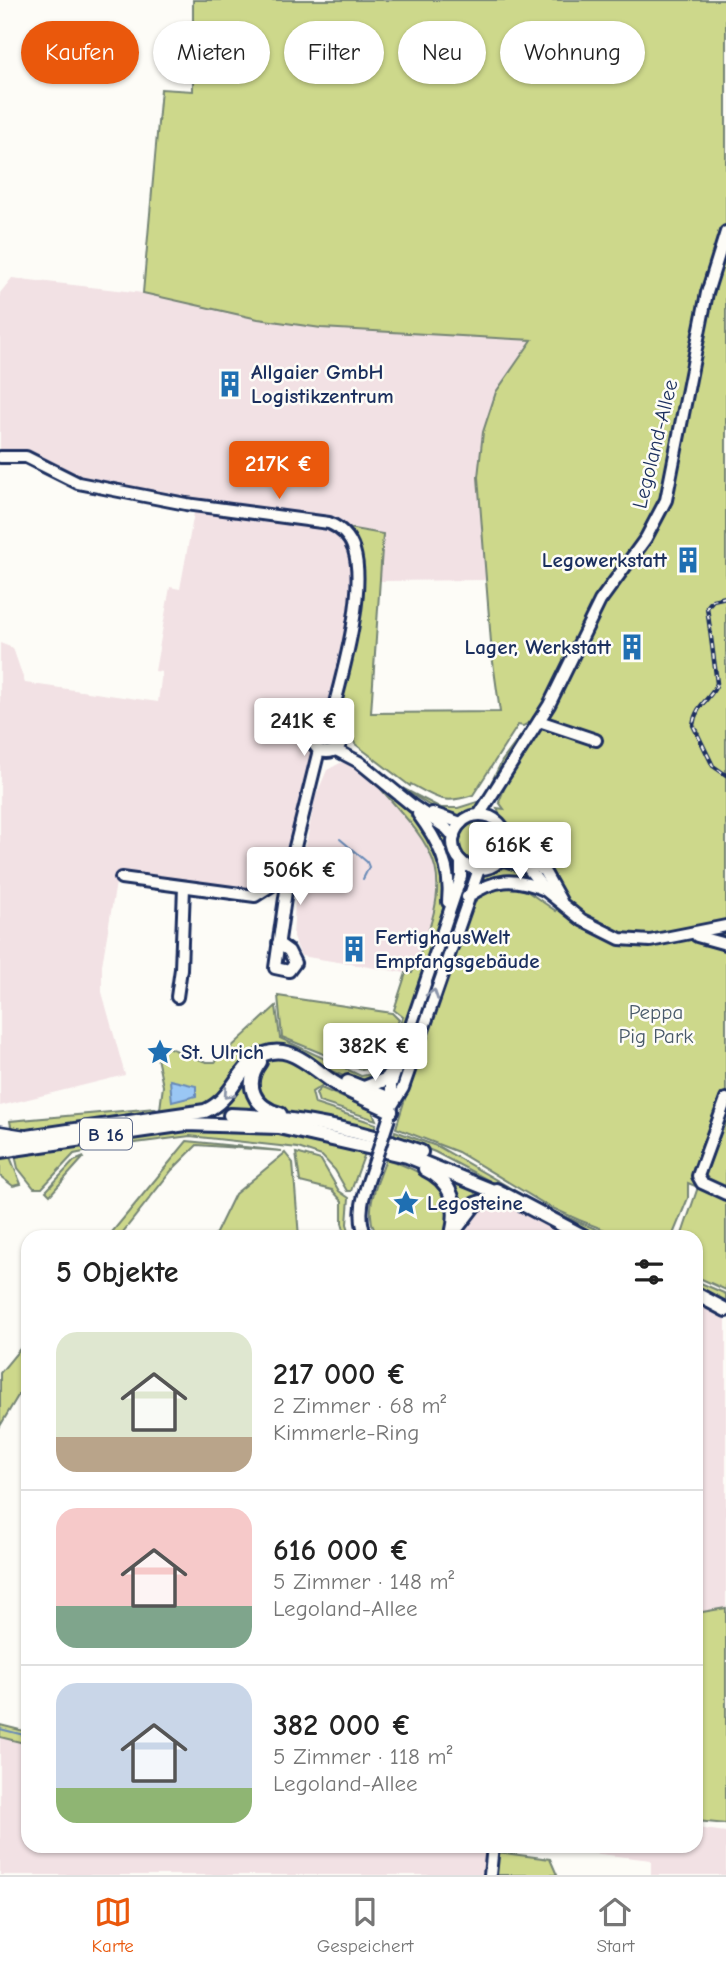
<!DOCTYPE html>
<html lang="de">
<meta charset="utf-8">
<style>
:root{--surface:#fff;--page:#f2f2f2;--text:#222;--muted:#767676;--line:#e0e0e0;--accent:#ea580c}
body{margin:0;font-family:"Comic Neue",sans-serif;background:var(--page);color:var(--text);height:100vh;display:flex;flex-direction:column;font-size:26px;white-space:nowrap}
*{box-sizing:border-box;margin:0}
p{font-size:23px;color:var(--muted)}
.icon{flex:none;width:38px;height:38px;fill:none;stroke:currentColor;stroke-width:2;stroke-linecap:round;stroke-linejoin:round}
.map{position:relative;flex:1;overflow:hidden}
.side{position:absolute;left:21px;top:1230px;width:682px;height:623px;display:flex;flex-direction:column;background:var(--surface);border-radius:21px;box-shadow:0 2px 5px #0004}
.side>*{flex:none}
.top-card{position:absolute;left:21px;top:21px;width:684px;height:63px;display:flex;gap:14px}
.price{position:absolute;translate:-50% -60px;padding:0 16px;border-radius:7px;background:#fff;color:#222;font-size:23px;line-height:46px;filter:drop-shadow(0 2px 4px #0008)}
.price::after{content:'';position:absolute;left:50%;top:42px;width:21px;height:16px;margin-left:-10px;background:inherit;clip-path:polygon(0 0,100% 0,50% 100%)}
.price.on{background:var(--accent);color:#fff}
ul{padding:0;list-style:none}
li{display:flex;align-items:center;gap:21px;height:175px;padding:0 35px}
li+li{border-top:2px solid var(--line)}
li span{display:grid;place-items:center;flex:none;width:196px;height:140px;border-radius:21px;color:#555}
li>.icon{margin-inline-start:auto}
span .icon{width:84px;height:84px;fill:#fffc;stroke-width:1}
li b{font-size:30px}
h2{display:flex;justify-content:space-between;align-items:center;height:84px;padding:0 35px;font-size:30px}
.pill{padding:0 24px;border-radius:32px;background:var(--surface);box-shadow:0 2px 5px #0004;font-size:24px;line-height:63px}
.pill.on{background:var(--accent);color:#fff}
.dock{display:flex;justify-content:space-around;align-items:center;height:98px;border-top:2px solid var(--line);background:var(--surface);font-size:19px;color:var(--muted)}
.dock a{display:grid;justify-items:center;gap:4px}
.dock .on{color:var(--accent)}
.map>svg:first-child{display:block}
.built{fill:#f2e1e4}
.green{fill:#cdd88b;stroke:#748474;stroke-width:2}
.water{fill:#9ac7f4;stroke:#678ab8;stroke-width:2}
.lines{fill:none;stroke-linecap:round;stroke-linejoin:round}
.stream{stroke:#678ab8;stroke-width:2}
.minor-casing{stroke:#1b2f5e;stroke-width:16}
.major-casing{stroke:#1b2f5e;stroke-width:18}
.highway-casing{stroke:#1b2f5e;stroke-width:19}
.minor{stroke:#fdfcf7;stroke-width:10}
.major{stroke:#fdfcf7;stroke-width:12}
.highway{stroke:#fdfcf7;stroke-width:14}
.rail-casing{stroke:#1b2f5e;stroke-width:4.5}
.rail{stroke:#fdfcf7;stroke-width:2;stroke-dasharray:5;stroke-linecap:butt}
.minor-bridge-casing{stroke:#1b2f5e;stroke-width:16;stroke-linecap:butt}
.minor-bridge{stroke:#fdfcf7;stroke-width:10}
.oneway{stroke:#8c96aa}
.labels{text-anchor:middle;stroke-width:5;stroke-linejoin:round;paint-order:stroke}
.shield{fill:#fdfcf7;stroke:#5f6c8c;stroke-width:2}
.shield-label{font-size:19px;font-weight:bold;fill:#1b2f5e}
.poi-label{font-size:21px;font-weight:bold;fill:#1b2f5e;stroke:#fdfcf7;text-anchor:start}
.street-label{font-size:21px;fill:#1b2f5e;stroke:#fdfcf7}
.park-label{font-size:21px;fill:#485969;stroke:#fdfcf7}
</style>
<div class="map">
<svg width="726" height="1875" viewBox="0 0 726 1875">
<rect width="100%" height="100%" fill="#fdfcf7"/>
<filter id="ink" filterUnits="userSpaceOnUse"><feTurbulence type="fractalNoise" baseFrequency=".0143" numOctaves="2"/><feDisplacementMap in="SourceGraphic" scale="14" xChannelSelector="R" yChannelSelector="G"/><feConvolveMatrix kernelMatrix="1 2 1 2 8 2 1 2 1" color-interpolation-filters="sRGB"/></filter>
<g filter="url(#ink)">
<g class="built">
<polygon points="12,278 143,293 258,319 321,328 532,339 496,392 478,477 486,580 379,581 383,534 356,545 352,655 338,720 323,718 307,734 311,759 288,865 282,873 253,891 117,877 102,965 102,992 125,1075 0,1106 0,643 13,648 25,683 158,702 162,672 155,671 170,587 180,589 196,502 83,481 21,452 0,452 0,293"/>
<polygon points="346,760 371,778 406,817 431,851 436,868 437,905 412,974 301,956 293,937 295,902 315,798 327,770"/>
<polygon points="492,1201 503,1204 573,1237 462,1237 474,1210"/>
<polygon points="697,1300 726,1316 726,1608 697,1613"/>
<polygon points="0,1737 28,1744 28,1846 490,1846 488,1875 0,1875"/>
<polygon points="697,1828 726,1832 726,1875 651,1875 651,1860 532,1846 696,1846"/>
</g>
<g class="green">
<path d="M193,0H726V1290L697,1277L696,1237H681L698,1187L688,1183V1198L672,1237H623L579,1220L548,1206L458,1152L396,1128L434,1004L476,900L497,886L518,885L556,911L564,895L550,871L514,843L497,808L504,809L499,802L510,774L607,583L578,633L538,717L523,726L518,725L473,795C443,805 436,798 411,784L410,786L355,744L345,717L342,701L352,655L360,579L342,527L383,534L371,713L500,712L492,655L478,477L483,432L496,392L532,340L321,328L258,319L143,293L161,89L193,91Z"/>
<polygon points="529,725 533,726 483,799 502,761"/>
<circle cx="327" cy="737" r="10"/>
<path d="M371,778L416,818L437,847L447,890L443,917L387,1072L367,1083L358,1082L319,1066L293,1048L273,1046L209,1106L163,1112L160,1109L163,1086L156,1053L162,1045L206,1062H215L276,1006L280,1038L361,1076L379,1073L403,1017L394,1010L406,973H412C456,870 443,858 371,778Z"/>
<polygon points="402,788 441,808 458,808 480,801 484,804 457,818 443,814"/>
<circle cx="480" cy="842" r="22"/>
<path d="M430,822L449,835C452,860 458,865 455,892Z"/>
<polygon points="509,863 522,867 532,880 512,875 477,887 479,875"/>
<polygon points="464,869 472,872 399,1089 393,1094"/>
<polygon points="278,996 392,1013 399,1020 376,1067 362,1070 282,1037"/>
<path d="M276,1056L298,1062L326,1083L312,1092L315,1104L376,1124L374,1131L278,1111L259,1098C257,1079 255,1063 276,1056Z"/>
<polygon points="253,1066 250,1074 269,1113 210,1112"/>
<polygon points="321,1088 372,1110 376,1120 319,1102 316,1093"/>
<polygon points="156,1108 144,1115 12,1131 10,1121"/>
<polygon points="179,1129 276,1132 365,1153 351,1191 347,1191 335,1170 322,1156 298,1148 190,1136 119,1145 120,1137"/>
<polygon points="395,1131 439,1147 545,1208 615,1237 592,1235 435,1152 394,1136"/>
<polygon points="102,1140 103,1148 74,1154 42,1188 34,1188 18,1168 15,1155 10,1157 21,1184 13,1186 0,1176 0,1156"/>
<polygon points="187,1141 282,1151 197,1145 172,1170 119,1237 108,1237"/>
<polygon points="285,1153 293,1163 299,1237 214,1237 235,1194"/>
<polygon points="296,1153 321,1160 339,1191 349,1198 347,1224 351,1237 346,1237 342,1223 342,1201 332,1190 300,1182"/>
<polygon points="84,1157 50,1195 46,1191 74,1161"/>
<path d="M386,1159C420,1170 472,1194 440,1237H378C361,1211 378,1183 386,1159Z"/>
<polygon points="452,1181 493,1195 464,1214 461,1197"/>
<polygon points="696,1281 726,1294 726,1302 697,1287"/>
<polygon points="28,1339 28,1379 0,1426 0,1373"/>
<polygon points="726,1608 726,1824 697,1821 696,1613"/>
<polygon points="0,1725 28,1732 28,1744 0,1737"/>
<polygon points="496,1852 550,1859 557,1875 494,1875"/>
</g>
<polygon class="water" points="170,1080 196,1086 196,1096 172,1102"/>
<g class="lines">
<g class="stream">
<polyline points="340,839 367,862 369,867 363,879"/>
<polyline points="0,1729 28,1736"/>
</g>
<g class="minor-casing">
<g id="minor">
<path d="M0,457H26L78,483L186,504L329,523C341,528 350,537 354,550C367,591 341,680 330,722"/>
<polyline points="539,721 596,740"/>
<circle cx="327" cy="737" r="15"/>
<polyline points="336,750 359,762 413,806 446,828 454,837"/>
<polyline points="432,813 461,823"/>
<path d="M418,814C438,841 452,868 448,902"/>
<polyline points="479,815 549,705 600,601 646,538 666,500 707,293 726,232"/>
<circle cx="480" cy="842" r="27"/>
<polyline points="507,843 544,871 561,901"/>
<polyline points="501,859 527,867 545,890 582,920 620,939 650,941 726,926"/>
<polyline points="121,878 255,896 288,875 319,750"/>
<path d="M467,897C495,878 514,877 545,890"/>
<polyline points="697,936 726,944"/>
<polyline points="278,943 289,951 295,963 289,971 275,968 287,884 288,875"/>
<polyline points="177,997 181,969 184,887"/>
<polyline points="726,1099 698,1176 702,1183 726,1194"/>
<polyline points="393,1104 403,1088 479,869"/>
<polyline points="391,1112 391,1085 461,877 461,861"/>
<path d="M366,1237C356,1214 364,1193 372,1170"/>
<polyline points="490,1875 493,1846"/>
</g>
</g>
<g class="major-casing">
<g id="major">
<path d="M260,1062C243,1085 254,1107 280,1114"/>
<polyline points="348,1082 383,1096 391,1111"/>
<polyline points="364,1088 387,1079 398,1062"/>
<path d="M230,1115C296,1117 359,1129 421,1152"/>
<path d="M0,1141L205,1111C230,1100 234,1078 253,1061C283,1036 309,1066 333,1082C351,1094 372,1101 391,1111"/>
<polyline points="0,1151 186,1124 279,1127 407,1156 503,1195"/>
<path d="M425,1169C453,1182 459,1207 452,1235"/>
<polyline points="496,1190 585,1237"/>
<polyline points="455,1230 475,1204 503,1195"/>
<polyline points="696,1294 726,1310"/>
</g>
</g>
<g class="highway-casing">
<polyline id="highway" points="0,1134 25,1138"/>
</g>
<use href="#minor" class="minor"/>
<use href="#major" class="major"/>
<use href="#highway" class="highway"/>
<g class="rail-casing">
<path id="rail" d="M726,597L713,600L707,607L717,683C713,698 696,703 693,725L713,766L726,775"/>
</g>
<use href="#rail" class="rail"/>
<g class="minor-bridge-casing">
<polyline id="minor-bridge" points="372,1170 389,1118"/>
</g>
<use href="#minor-bridge" class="minor-bridge"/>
</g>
<defs><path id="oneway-chevron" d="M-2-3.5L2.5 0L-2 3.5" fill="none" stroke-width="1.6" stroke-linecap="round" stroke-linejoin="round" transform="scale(1.75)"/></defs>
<g class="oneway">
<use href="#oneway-chevron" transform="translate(433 994) rotate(-71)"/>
<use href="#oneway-chevron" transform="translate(228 1094) rotate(132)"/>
</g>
</g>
<defs>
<g id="building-bare" transform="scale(2.1)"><path d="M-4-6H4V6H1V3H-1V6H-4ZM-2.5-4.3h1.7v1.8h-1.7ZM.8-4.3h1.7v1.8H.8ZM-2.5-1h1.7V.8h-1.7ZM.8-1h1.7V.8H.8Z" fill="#1f6fb2" stroke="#fdfcf7" stroke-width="2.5" paint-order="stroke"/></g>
<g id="sight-bare" transform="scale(2.1)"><path d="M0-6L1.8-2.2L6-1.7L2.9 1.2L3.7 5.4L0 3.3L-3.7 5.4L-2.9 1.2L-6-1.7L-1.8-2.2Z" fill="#1f6fb2" stroke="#fdfcf7" stroke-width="2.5" paint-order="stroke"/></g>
</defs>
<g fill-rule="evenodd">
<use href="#building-bare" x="230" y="384"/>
<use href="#building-bare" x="688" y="560"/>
<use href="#building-bare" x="632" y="647"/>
<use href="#building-bare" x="354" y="949"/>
<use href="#sight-bare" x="160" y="1052"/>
<use href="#sight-bare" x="406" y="1203"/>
</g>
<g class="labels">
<rect class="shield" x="80" y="1118.5" width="52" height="31" rx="5"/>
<g class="shield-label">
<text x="106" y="1141">B 16</text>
</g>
<g class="poi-label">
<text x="251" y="379">Allgaier GmbH<tspan x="251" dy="24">Logistikzentrum</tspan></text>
<text x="667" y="567" text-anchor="end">Legowerkstatt</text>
<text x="611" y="654" text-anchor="end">Lager, Werkstatt</text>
<text x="375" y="944">FertighausWelt<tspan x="375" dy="24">Empfangsgebäude</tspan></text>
<text x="181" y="1059">St. Ulrich</text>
<text x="427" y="1210">Legosteine</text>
</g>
<g class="street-label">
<text transform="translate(655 444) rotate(-76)" y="7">Legoland-Allee</text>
</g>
<g class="park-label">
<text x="656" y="1019">Peppa<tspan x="656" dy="24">Pig Park</tspan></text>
</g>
</g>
</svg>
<b class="price on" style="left:279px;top:501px">217K €</b>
<b class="price" style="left:304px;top:758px">241K €</b>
<b class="price" style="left:520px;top:882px">616K €</b>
<b class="price" style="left:300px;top:907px">506K €</b>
<b class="price" style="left:375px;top:1083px">382K €</b>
<div class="top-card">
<a class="pill on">Kaufen</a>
<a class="pill">Mieten</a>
<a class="pill">Filter</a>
<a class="pill">Neu</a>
<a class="pill">Wohnung</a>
</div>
<section class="side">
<h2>5 Objekte<svg class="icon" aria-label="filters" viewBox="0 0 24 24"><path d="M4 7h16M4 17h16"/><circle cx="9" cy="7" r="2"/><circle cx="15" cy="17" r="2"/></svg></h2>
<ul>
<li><span style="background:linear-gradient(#dfe7d0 75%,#b9a48a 0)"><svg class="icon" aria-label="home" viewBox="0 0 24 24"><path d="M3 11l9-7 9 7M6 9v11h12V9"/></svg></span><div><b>217 000 €</b><p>2 Zimmer · 68 m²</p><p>Kimmerle-Ring</p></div></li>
<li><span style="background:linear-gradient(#f6c9c9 70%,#7fa58c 0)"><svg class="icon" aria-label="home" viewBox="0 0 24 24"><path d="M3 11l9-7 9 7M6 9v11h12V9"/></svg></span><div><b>616 000 €</b><p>5 Zimmer · 148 m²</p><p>Legoland-Allee</p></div></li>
<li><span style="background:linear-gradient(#c9d6e8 75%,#8fb573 0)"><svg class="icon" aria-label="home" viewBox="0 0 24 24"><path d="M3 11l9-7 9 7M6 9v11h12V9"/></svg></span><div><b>382 000 €</b><p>5 Zimmer · 118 m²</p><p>Legoland-Allee</p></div></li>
</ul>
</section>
</div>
<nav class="dock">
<a class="on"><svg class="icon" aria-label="map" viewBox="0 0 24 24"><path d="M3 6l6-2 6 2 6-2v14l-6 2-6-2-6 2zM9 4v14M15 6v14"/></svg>Karte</a>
<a><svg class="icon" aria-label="saved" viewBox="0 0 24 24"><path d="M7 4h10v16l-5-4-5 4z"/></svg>Gespeichert</a>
<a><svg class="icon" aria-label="home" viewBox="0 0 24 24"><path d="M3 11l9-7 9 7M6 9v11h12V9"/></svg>Start</a>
</nav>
